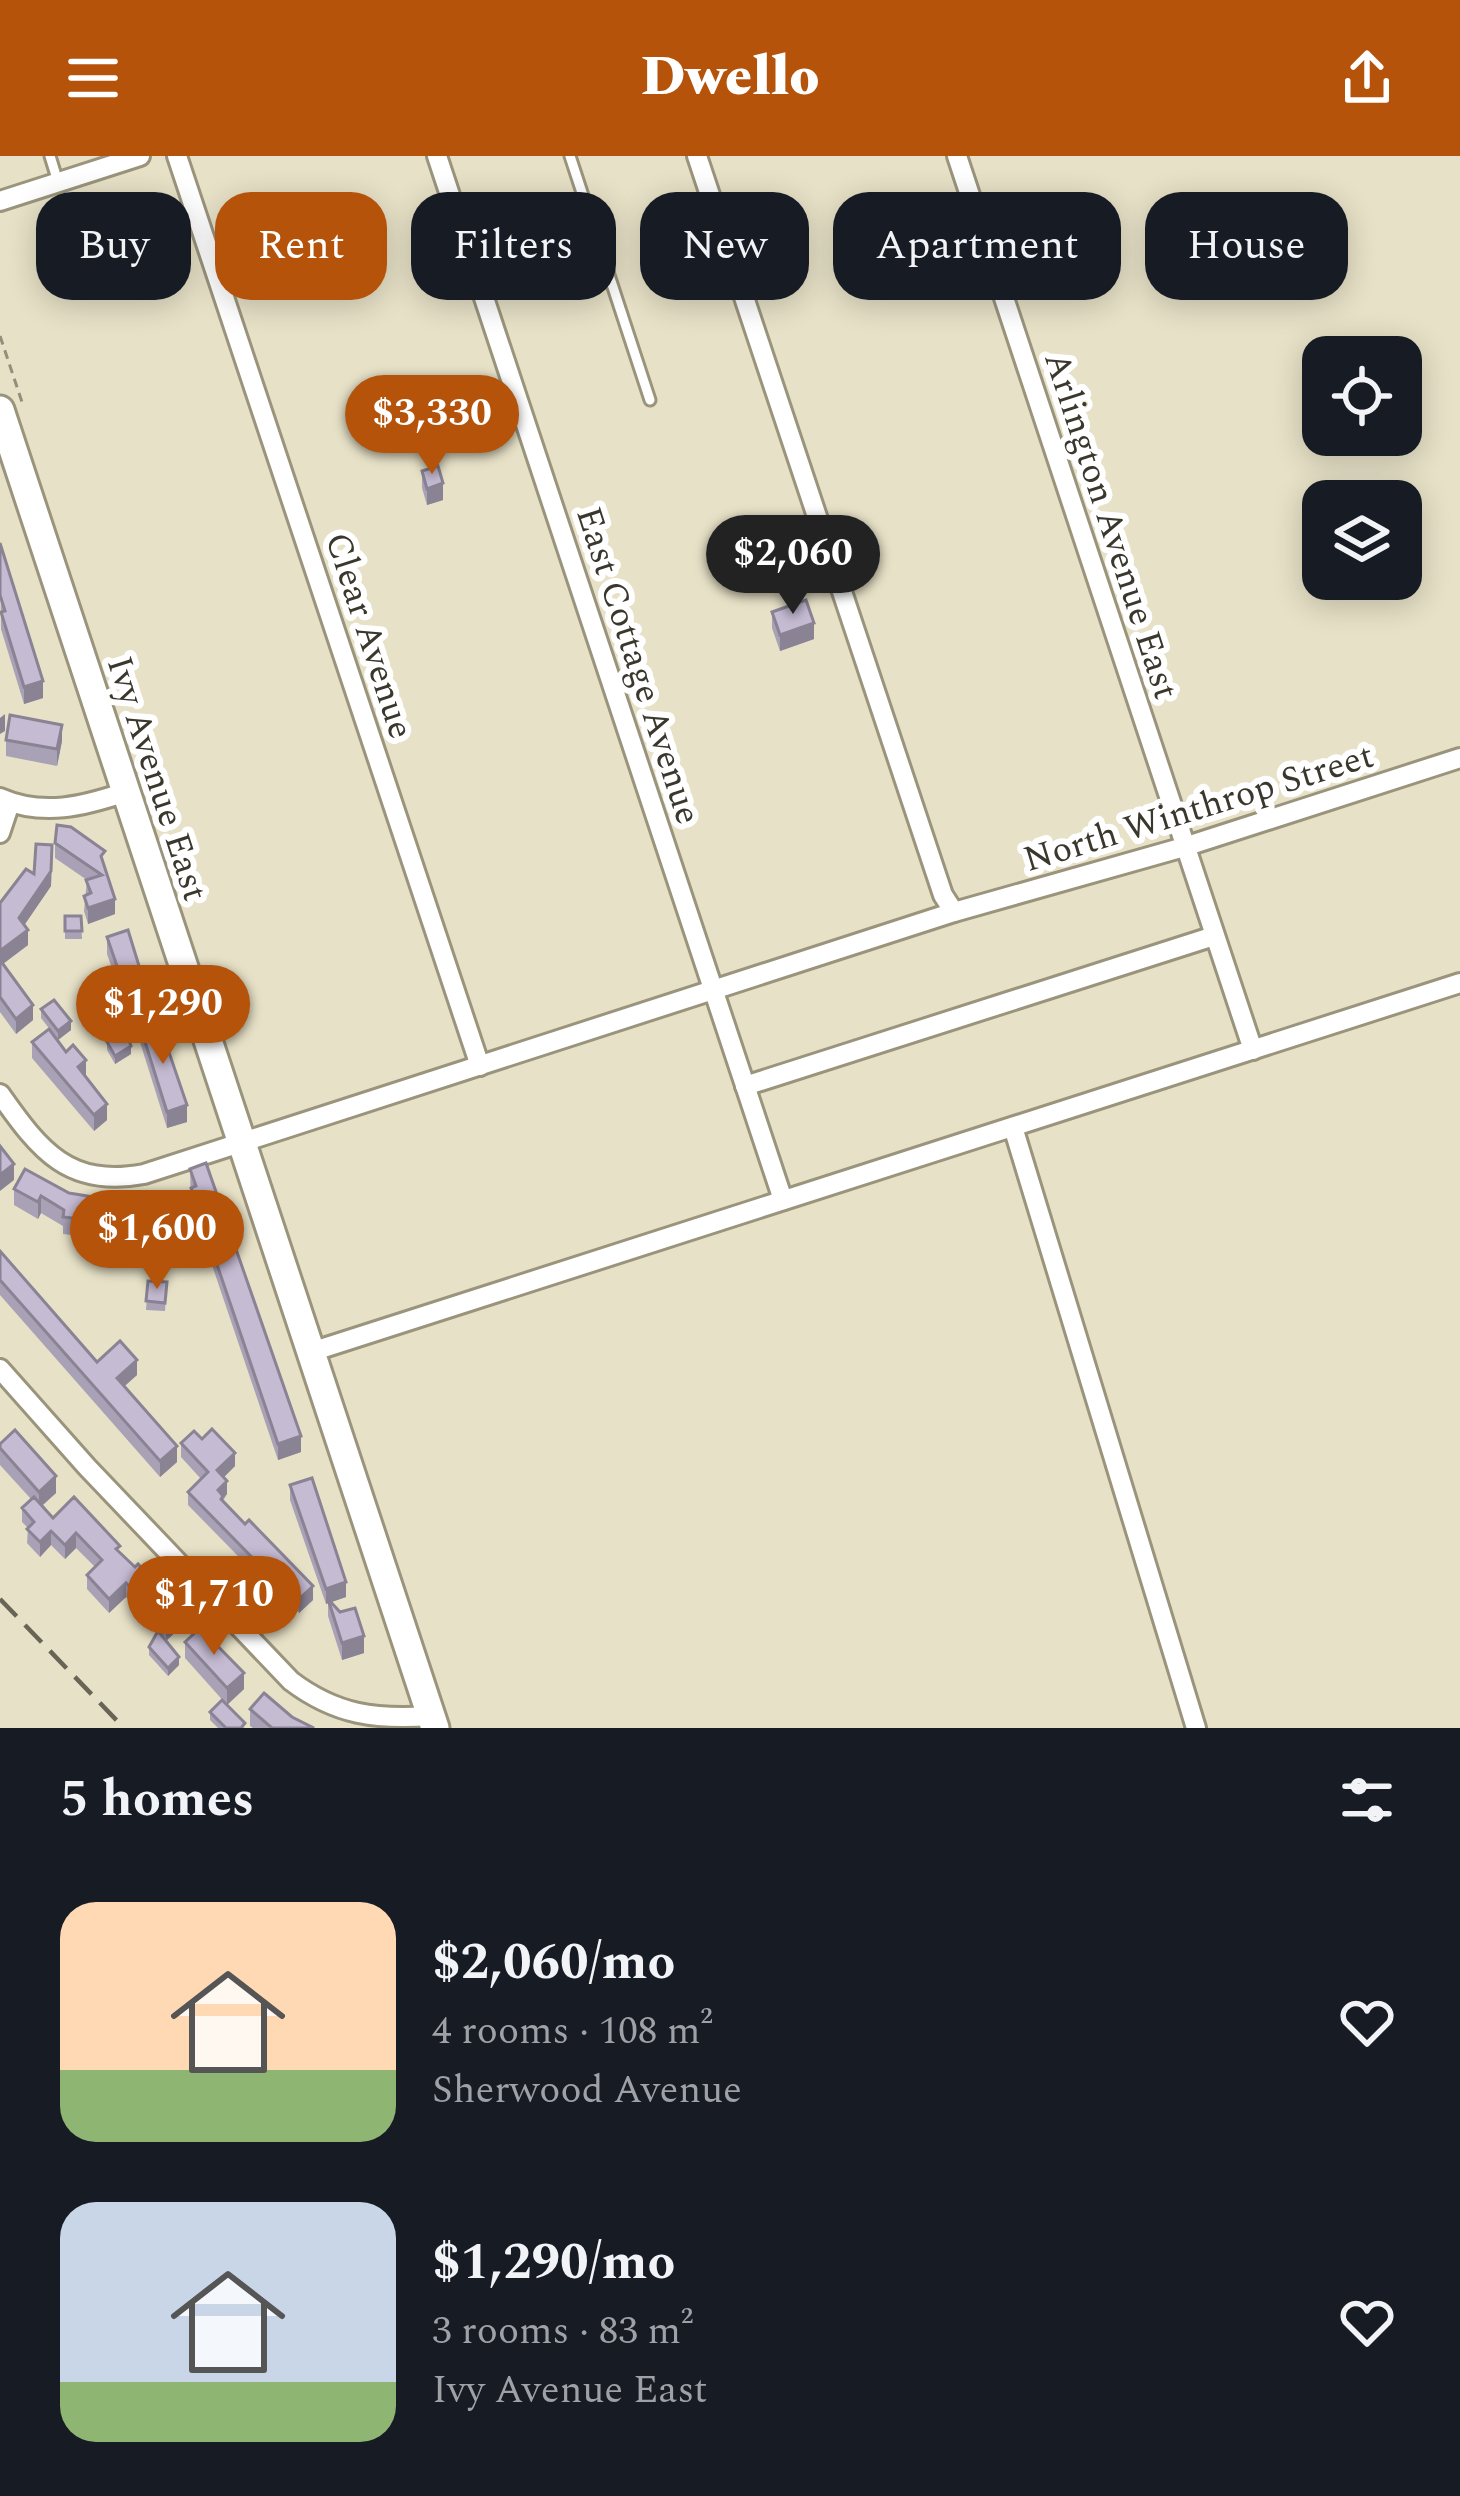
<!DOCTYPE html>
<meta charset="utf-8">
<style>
:root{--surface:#171b24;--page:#20242c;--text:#f1f3f6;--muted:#9ea1a6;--accent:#b45309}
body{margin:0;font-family:Spectral,serif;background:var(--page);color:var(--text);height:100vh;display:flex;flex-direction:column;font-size:45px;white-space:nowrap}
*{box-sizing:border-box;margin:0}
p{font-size:39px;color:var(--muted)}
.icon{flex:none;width:66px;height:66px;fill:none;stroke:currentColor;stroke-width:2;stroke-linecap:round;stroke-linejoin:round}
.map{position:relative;height:1572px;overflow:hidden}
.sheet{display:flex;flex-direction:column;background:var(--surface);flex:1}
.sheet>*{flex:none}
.top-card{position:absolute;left:36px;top:36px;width:1389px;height:108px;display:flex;gap:24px}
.controls{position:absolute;left:1302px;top:180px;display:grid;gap:24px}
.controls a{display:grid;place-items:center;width:120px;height:120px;border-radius:24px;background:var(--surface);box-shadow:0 6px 30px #0003;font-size:60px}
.price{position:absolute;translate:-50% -102px;padding:0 27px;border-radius:42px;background:var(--accent);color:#fff;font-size:39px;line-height:78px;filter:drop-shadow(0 3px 6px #0008)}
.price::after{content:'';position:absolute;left:50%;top:72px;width:36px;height:27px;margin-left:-18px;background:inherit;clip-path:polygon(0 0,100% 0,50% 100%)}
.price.selected{background:#222;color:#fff}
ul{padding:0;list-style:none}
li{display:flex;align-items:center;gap:36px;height:300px;padding:0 60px}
li span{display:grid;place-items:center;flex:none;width:336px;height:240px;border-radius:36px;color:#555}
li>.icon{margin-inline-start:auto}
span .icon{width:144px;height:144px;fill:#fffc;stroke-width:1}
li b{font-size:51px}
h2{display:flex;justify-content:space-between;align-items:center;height:144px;padding:0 60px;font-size:51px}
.chip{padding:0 42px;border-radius:36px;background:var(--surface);box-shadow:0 6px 30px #0003;font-size:42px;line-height:108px}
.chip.selected{background:var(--accent);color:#fff}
header{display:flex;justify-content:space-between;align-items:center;height:156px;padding:0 60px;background:var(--accent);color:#fff;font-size:54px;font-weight:800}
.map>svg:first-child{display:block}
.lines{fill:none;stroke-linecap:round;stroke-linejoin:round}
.lane-casing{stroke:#9a947c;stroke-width:15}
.street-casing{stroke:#9a947c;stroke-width:24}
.secondary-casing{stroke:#9a947c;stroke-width:33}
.path{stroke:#938f7c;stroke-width:3;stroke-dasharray:9 6;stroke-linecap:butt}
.lane{stroke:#fff;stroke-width:9}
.street{stroke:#fff;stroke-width:18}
.secondary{stroke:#fff;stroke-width:27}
.rail{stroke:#686456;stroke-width:4.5;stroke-dasharray:24 12;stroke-linecap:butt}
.wall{fill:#a9a1b5}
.shaded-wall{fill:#8a8394}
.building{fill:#c5bbd3;stroke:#8a8394;stroke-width:3}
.labels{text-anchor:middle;stroke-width:12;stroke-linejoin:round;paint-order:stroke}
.street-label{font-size:36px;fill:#3a372d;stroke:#fff}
</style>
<header><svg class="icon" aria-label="menu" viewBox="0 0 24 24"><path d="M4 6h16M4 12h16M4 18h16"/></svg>Dwello<svg class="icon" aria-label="share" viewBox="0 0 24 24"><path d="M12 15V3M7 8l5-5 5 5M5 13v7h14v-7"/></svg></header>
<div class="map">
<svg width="1460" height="1572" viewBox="0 0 1460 1572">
<rect width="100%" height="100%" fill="#e7e1c7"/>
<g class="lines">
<g class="lane-casing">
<g id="lane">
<polyline points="50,0 58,26"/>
<polyline points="570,0 650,244"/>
</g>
</g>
<g class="street-casing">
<g id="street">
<polyline points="177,0 480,910"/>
<polyline points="437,0 783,1044"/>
<polyline points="697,0 943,739 954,756"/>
<polyline points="957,0 1253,894"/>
<polyline points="0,45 140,0"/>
<path d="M0,642C43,661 84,650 126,636"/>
<polyline points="0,677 10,647"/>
<polyline points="745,930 1214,780"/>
<path d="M0,938C40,995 69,1032 144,1018L954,756L1184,691L1460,602"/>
<polyline points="1013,971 1196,1572"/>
<polyline points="311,1196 1460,827"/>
<path d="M0,1213L87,1311L291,1525C336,1559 376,1564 431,1560"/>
</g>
</g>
<g class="secondary-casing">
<polyline id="secondary" points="0,254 435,1572"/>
</g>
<polyline class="path" points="0,180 22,246"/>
<use href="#lane" class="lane"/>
<use href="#street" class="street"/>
<use href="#secondary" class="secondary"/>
<polyline class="rail" points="0,1443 124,1572"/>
</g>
<g class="wall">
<polygon points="422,315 443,344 427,349 422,332"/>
<polygon points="0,387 43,542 24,548 1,473"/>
<polygon points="772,456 814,483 780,495 772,472"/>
<polygon points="6,584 62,585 57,610 6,600"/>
<polygon points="55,687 105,711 115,758 88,768 84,755 87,724 55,702"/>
<polygon points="52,704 51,730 24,769 28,789 3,808 33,864 16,878 0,856 0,747"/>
<polygon points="65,760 81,760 82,783 65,783"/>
<polygon points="107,781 147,852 128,859 107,798"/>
<polygon points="41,853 71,874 58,884 41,862"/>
<polygon points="105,858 131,898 115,908 107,894 107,886 110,884 105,867"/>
<polygon points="140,870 187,966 167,972 140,886"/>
<polygon points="32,886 86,920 107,964 94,975 32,902"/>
<polygon points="190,1013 301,1296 278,1304 191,1047"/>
<polygon points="14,1033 69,1037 118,1045 147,1044 148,1081 108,1083 63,1078 63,1070 41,1057 38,1063 14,1049"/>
<polygon points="0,1095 97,1206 137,1219 124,1230 177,1306 160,1321 0,1139"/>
<polygon points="148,1125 167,1126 165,1155 146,1154"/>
<polygon points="202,1283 235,1310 224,1321 227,1338 223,1345 313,1444 299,1457 285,1442 282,1445 188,1349 188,1336 201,1323 181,1301 181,1287"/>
<polygon points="0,1288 56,1337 42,1350 53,1362 120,1396 182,1470 166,1485 179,1509 168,1520 149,1499 149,1491 158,1475 126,1441 109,1457 87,1433 87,1419 95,1411 76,1392 65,1403 51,1389 40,1401 27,1387 28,1372 22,1366 22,1352 31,1343 0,1309"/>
<polygon points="290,1329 346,1441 331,1446 364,1497 342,1504 328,1460 328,1447 326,1448 290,1344"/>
<polygon points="185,1486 244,1533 227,1549 185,1502"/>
<polygon points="250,1553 292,1561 314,1572 253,1572 250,1570"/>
<polygon points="210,1556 245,1572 218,1572 210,1564"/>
</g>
<g class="shaded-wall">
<polygon points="443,327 443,344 427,349 427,333"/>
<polygon points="814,467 814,483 780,495 780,479"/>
<polygon points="43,525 43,542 24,548 24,531"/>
<polygon points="5,558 5,575 0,578 0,562"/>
<polygon points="62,569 62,585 57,610 57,593"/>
<polygon points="52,689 51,730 19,777 19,762"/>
<polygon points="115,743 115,758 88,768 88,752"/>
<polygon points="28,774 28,789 0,810 0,795"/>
<polygon points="147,836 147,852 128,859 128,842"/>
<polygon points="33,849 33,864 16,878 16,863"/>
<polygon points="71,865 71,874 58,884 58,875"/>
<polygon points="131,890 131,898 115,908 115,900"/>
<polygon points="86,904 86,920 78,928 78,911"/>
<polygon points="107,948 107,964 94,975 94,959"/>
<polygon points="187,949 187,966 167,972 167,956"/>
<polygon points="14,1008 14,1024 0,1035 0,1019"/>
<polygon points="41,1040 41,1057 38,1063 38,1046"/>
<polygon points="137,1204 137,1219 117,1237 117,1222"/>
<polygon points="301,1280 301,1296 278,1304 278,1288"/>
<polygon points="177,1290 177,1306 160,1321 160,1305"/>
<polygon points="235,1297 235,1310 217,1328 217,1314"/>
<polygon points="56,1320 56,1337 39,1352 39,1336"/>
<polygon points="227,1325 227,1338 223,1342 223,1354 218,1334"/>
<polygon points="51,1375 51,1389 40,1401 40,1386"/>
<polygon points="76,1377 76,1392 65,1403 65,1389"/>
<polygon points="346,1426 346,1441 326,1448 326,1433"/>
<polygon points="126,1427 126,1441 109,1457 109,1443"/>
<polygon points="285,1428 285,1442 282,1445 282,1432"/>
<polygon points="313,1430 313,1444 299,1457 299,1443"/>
<polygon points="182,1455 182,1470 166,1485 166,1470"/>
<polygon points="364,1480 364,1497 342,1504 342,1487"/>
<polygon points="179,1501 179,1509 168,1520 168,1512"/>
<polygon points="244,1517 244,1533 227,1549 227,1532"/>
</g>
<g class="building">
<polygon points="438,310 443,327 427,333 422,315"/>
<polygon points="0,387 43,525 24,531 1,456 5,455 0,439"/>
<polygon points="806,444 814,467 780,479 772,456"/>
<polygon points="10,559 62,569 57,593 6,584"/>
<polygon points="57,669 71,671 105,695 101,700 115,743 88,752 84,740 91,737 86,724 102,719 55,687"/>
<polygon points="36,688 52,689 51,715 19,762 28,774 0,795 0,747 26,713 34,718"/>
<polygon points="65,760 81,760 82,775 65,775"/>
<polygon points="128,774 147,836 128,842 107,781"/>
<polygon points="0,804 33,849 16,863 0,841"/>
<polygon points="54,844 71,865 58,875 41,853"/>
<polygon points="118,854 131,890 115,900 107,886 113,883 105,858"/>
<polygon points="158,864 187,949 167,956 140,870"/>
<polygon points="49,873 66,896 73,889 86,904 78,911 107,948 94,959 32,886"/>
<polygon points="0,990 14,1008 0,1019"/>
<polygon points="206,1007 301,1280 278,1288 191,1032 196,1030 190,1013"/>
<polygon points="25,1013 69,1037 118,1045 147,1044 148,1064 108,1066 63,1061 64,1054 41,1040 38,1046 14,1033"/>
<polygon points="0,1095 97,1206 120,1185 137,1204 117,1222 177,1290 160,1305 0,1124"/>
<polygon points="148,1125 167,1126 165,1147 146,1145"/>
<polygon points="212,1273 235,1297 217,1314 227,1325 218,1334 223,1340 221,1343 245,1368 249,1364 313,1430 299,1443 285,1428 282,1432 188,1336 208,1316 181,1287 194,1275 202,1283"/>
<polygon points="15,1274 56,1320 39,1336 0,1292 0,1288"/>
<polygon points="312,1322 346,1426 326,1433 290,1329"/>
<polygon points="34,1341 53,1362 74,1341 120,1390 116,1393 135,1411 138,1408 182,1455 166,1470 126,1427 109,1443 87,1419 102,1404 76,1377 65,1389 51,1375 40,1386 27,1373 34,1366 22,1352"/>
<polygon points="328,1443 340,1456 355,1452 364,1480 342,1487"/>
<polygon points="200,1472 244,1517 227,1532 185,1486"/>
<polygon points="158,1475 179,1501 168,1512 149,1491"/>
<polygon points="264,1537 292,1561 314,1572 272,1572 250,1553"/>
<polygon points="222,1544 245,1567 241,1572 226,1572 210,1556"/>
</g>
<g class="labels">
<g class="street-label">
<text transform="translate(1113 369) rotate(72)" y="13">Arlington Avenue East</text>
<text transform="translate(371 479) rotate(72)" y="13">Clear Avenue</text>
<text transform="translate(640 509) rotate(72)" y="13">East Cottage Avenue</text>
<text transform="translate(159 622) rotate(72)" y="13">Ivy Avenue East</text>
<text transform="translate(1198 650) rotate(-17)" y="13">North Winthrop Street</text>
</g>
</g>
</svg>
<div class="controls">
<a><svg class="icon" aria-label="locate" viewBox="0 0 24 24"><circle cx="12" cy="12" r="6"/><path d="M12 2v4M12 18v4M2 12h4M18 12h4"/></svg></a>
<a><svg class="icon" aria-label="layers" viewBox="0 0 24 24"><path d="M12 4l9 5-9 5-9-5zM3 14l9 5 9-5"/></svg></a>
</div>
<b class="price" style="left:432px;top:321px">$3,330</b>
<b class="price selected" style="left:793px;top:461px">$2,060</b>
<b class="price" style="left:163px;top:911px">$1,290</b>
<b class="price" style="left:157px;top:1136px">$1,600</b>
<b class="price" style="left:214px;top:1502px">$1,710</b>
<div class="top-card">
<a class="chip">Buy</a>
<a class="chip selected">Rent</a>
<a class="chip">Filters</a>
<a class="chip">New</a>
<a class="chip">Apartment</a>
<a class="chip">House</a>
</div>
</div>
<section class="sheet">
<h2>5 homes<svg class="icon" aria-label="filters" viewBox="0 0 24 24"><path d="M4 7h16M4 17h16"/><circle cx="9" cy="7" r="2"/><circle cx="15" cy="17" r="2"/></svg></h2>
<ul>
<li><span style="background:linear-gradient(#ffd9b3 70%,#8fb573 0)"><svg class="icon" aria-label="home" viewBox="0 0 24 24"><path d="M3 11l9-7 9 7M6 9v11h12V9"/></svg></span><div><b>$2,060/mo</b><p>4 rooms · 108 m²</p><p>Sherwood Avenue</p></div><svg class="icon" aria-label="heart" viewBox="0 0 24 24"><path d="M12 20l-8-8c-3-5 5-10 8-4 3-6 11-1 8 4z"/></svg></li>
<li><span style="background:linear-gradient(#c9d6e8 75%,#8fb573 0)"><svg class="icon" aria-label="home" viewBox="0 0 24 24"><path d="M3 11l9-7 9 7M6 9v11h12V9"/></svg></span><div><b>$1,290/mo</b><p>3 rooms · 83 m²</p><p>Ivy Avenue East</p></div><svg class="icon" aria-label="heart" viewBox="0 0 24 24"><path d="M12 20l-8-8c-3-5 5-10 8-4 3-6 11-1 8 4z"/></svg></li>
</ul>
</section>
